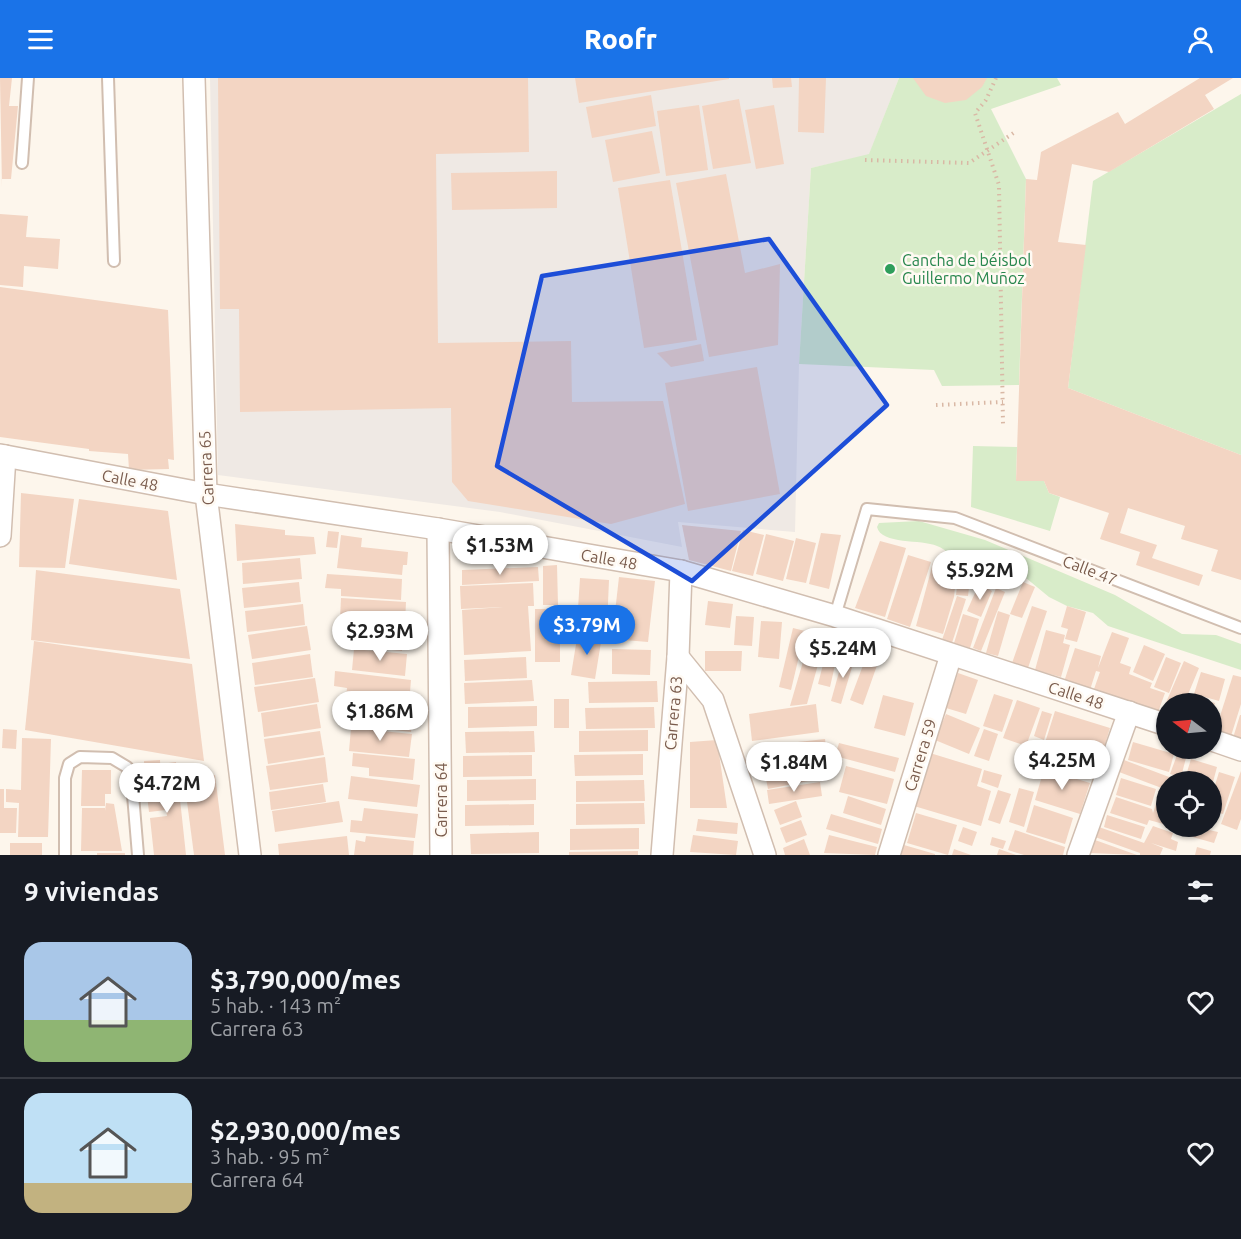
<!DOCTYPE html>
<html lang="es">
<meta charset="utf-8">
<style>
:root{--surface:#171b24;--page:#20242c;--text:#f1f3f6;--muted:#9ea1a6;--line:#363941;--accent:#1a73e8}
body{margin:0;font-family:Ubuntu,sans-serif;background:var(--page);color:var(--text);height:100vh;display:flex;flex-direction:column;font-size:22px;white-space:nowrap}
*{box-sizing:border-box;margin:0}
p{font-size:20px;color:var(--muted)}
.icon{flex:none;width:33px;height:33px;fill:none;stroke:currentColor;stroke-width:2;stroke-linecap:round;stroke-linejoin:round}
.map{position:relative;height:777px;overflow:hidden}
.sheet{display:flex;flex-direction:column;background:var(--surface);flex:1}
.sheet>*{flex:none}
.needle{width:39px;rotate:286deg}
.fabs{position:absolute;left:1156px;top:615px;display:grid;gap:12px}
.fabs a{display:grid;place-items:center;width:66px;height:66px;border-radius:50%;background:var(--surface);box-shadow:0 2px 4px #0004;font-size:30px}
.price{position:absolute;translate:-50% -51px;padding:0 14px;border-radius:21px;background:#fff;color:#222;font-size:20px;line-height:39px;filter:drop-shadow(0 2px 3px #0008)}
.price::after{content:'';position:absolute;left:50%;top:36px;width:18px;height:14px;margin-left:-9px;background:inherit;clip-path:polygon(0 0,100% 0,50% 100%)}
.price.active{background:var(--accent);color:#fff}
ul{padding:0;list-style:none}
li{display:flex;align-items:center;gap:18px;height:150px;padding:0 24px}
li+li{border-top:2px solid var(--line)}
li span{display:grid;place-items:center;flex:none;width:168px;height:120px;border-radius:18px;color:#555}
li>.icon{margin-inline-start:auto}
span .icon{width:72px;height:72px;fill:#fffc;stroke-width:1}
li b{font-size:26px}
h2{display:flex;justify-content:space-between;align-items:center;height:72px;padding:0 24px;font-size:26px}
header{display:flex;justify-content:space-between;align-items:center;height:78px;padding:0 24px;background:var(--accent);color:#fff;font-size:27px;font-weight:800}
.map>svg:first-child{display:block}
.industrial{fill:#efe9e4}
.green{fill:#d8ecc9}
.building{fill:#f3d5c3}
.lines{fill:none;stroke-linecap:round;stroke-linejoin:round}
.lane-casing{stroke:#d1beb0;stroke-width:14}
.street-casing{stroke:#d1beb0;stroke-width:24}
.path{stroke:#d9b8a5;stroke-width:4;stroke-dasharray:1.5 4.5;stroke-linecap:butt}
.lane{stroke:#fff;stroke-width:10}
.street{stroke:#fff;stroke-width:21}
.marked{fill:#1d4ed8;fill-opacity:0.2;stroke:#1d4ed8;stroke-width:4.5;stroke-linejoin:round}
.leisure-dot{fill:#2e9e5b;stroke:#fffaf3;stroke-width:2}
.labels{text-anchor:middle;stroke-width:5;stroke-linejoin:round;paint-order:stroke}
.leisure-label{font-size:16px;fill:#27864d;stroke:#fffaf3;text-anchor:start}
.street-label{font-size:16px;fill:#7a5c4d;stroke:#fffaf3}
</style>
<header><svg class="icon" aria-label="menu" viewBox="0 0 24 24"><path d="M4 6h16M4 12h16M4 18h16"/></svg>Roofr<svg class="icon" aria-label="person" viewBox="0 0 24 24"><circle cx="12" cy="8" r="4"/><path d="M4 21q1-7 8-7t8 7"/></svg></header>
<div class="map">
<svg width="1241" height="777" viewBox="0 0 1241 777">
<rect width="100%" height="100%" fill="#fdf6ec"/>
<polygon class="industrial" points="210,0 899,0 869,77 811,90 799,286 795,454 678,444 682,469 500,434 218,397"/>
<g class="green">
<polygon points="899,0 1057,0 1061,7 991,31 1026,101 1019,307 942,308 934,292 799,286 811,90 869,76"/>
<polygon points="1241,16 1241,377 1068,310 1093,103"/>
<polygon points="973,368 1017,369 1016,402 1044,403 1049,415 1060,419 1050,453 971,429"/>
<path d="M919,443L985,462L1115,517L1182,556L1216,557L1241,566V592L1108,548L1093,535L1067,528L1049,519L1014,490L983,479L960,485C953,479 945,471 937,468C922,461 881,467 877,449L879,445Z"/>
</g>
<g class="building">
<polygon points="0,0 12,0 9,28 18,28 11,101 2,101 2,110"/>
<polygon points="218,0 528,0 529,74 436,76 438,265 571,263 572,324 663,323 685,426 611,446 468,423 452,404 451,330 240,334 239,231 220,231"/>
<polygon points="575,0 729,0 729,1 579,25"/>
<polygon points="772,0 791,0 792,9 773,10"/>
<polygon points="799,0 826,0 824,55 798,54"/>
<polygon points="913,0 987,0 982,9 966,22 945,25 926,18"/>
<polygon points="1200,0 1233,0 1205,17 1214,31 1109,94 1072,86 1058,164 1086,167 1068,310 1241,377 1241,502 1211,493 1218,472 1181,461 1185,448 1128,430 1120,455 1157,467 1152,480 1203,497 1199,508 1136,487 1140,474 1100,461 1109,435 1049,415 1044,403 1016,403 1026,101 1037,102 1041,74 1118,34 1125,46"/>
<polygon points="651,17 656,48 592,60 586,29"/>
<polygon points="739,21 751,85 713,91 702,28"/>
<polygon points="699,27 708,92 666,98 657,33"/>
<polygon points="774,27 784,86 756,91 745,32"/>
<polygon points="652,53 660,95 613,104 605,62"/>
<polygon points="557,93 557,130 452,132 451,95"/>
<polygon points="726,96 745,195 780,186 778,267 709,279 676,105"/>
<polygon points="670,102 697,262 644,270 618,110"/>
<polygon points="0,136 28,138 26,159 60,161 58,191 24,188 23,209 0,207"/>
<polygon points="0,209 168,232 174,382 168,381 169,391 129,392 128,376 89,373 89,371 0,359"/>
<polygon points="701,266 704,283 671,289 657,275"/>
<polygon points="757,289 780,416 688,433 665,305"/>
<polygon points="21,415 74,421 65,490 19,489"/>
<polygon points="79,421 168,433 177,502 69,486"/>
<polygon points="235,446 285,452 285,457 314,459 316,476 237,483"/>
<polygon points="682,447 741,453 731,493 689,482"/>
<polygon points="743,452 764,457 753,498 732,493"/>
<polygon points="328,453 339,454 337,470 326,469"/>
<polygon points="821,455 841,457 829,511 809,506"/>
<polygon points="766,456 794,463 783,503 756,496"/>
<polygon points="341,457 362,460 361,469 408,474 407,487 403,487 402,497 337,490"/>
<polygon points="796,460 816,465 806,505 786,501"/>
<polygon points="880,463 906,470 885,539 855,530"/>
<polygon points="908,477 931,484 910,549 887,541"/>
<polygon points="300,480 302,501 243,506 242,485"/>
<polygon points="933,485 957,490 954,519 943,556 916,548"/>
<polygon points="960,485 972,486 968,518 956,517"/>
<polygon points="557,487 558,527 543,527 543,488"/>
<polygon points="538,489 539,503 462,507 462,492"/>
<polygon points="36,492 180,511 190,581 31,562"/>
<polygon points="327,496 402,501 401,522 341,518 341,511 325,510"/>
<polygon points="619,499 655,503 648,564 612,561"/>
<polygon points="580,500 609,502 607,548 577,546"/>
<polygon points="299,504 301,524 244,530 242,510"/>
<polygon points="1023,504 1035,509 1022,540 1010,536"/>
<polygon points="533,505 534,528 528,528 531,573 464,577 462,532 503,529 461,531 460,508"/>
<polygon points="979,506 992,513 981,539 967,533"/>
<polygon points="996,510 1005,514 981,573 973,570"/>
<polygon points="957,518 966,521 952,565 942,562"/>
<polygon points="341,520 406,524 405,545 340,541"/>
<polygon points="708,523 733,526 730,550 705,547"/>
<polygon points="303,526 305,547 247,554 245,533"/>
<polygon points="1032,528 1047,533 1027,593 1011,588"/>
<polygon points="1067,528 1086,534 1077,564 1065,561 1068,551 1061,549"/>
<rect x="535" y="531" width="25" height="53"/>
<polygon points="998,533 1010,537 998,578 986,575"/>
<polygon points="963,536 979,541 970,570 954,565"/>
<polygon points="736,538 754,539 752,568 734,567"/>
<polygon points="761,543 782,544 779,581 758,579"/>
<polygon points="350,544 405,549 402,573 348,568"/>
<polygon points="307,548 311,572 252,581 248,557"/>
<polygon points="793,550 805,553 791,612 779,609"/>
<polygon points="1046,552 1065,557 1063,565 1070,567 1061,599 1035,592"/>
<polygon points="812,553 826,558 807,626 790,628"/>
<polygon points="578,554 602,558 595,601 571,597"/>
<polygon points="1112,554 1129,560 1120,585 1131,589 1129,596 1152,605 1150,610 1165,615 1157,637 1093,614 1100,594 1096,593 1090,612 1064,604 1075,570 1101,578 1098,590"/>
<polygon points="34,563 192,586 204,683 25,652"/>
<polygon points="1144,567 1165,576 1153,603 1133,594"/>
<polygon points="354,571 407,576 405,598 352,592"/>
<polygon points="612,571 651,572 650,597 612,596"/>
<polygon points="827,571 838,574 830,609 818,606"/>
<polygon points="705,573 742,573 741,593 705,593"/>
<polygon points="868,574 880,579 863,627 850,622"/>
<polygon points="310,576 313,599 255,607 252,585"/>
<polygon points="844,576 855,579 841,626 831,623"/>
<polygon points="526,579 527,600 465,603 464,582"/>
<polygon points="1166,579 1181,585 1169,615 1154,609"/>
<polygon points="1184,583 1199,590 1184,626 1167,626 1167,638 1161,636"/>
<polygon points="335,593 411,602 409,626 346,619 347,610 334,608"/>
<polygon points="1201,594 1225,601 1219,623 1194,616"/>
<polygon points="958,595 978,602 966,636 946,630"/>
<polygon points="1233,597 1241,599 1241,626 1231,658 1215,654"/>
<polygon points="315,600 319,624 258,634 254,609"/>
<polygon points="532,602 534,623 465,626 464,605"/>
<polygon points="657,603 658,624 589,625 588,604"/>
<polygon points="994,616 1013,622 1002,654 983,648"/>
<polygon points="883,617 914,625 905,658 874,650"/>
<polygon points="1193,619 1215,625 1213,632 1212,626 1190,626"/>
<polygon points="348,621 413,628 411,654 345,646"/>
<rect x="554" y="621" width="15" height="29"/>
<polygon points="1017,622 1040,630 1026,668 1003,660"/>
<polygon points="317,626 321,650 264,659 261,635"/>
<polygon points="816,626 819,654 752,663 749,636"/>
<polygon points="537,628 537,648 468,650 468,629"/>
<polygon points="654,629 655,650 586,651 585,630"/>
<polygon points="1042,633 1052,636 1044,662 1034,658"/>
<polygon points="1055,633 1110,650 1095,699 1063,692 1066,682 1062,681 1058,691 1044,686 1045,682 1036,679 1040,667 1044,668"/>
<polygon points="946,636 980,650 969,676 935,662"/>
<polygon points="1240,637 1241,637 1241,662 1233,660"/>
<polygon points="351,650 412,656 409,679 349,673"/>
<polygon points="3,651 17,652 16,671 2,670"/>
<polygon points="984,651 998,656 989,683 974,678"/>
<polygon points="648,652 648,673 579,674 579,653"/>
<polygon points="320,653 324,677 268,686 264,661"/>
<polygon points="534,653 535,674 466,675 465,654"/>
<polygon points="22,660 51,661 48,759 18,759 19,725 6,724 6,711 21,712"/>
<polygon points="825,661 828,685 763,692 761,668"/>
<polygon points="717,662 727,730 690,730 690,664"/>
<polygon points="1133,664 1174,676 1169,694 1128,682"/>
<polygon points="839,665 899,680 895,694 835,678"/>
<polygon points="353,675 415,681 413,702 369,698 369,690 352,688"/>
<polygon points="930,675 982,691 977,708 991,713 981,748 914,728"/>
<polygon points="643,676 643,697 575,698 574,677"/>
<polygon points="532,677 532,698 463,699 463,678"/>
<polygon points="1177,677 1186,680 1181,699 1170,696"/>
<polygon points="325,679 328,704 270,712 266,688"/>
<polygon points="1191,681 1217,689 1213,704 1184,704"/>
<polygon points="160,682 161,707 145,708 144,683"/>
<polygon points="1124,682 1177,702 1176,704 1167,704 1167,712 1119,694"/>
<polygon points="176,684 186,777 154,777 150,740 167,738 166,732 149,734 146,709 163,708 161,686"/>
<polygon points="846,688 894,701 887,726 839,714"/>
<polygon points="826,689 828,699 768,711 766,701"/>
<polygon points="1044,691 1090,705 1080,736 1035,722"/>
<polygon points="82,692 111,692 111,716 105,716 105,728 81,728"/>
<polygon points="984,692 1002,697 998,710 981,704"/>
<polygon points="1241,693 1241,741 1237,752 1221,746"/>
<polygon points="1219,694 1235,699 1223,736 1212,733 1212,717"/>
<polygon points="215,697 225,777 194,777 184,701"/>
<polygon points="351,698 420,707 417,729 348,721"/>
<polygon points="1121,700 1156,711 1151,728 1116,717"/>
<polygon points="536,701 536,722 467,723 467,702"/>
<polygon points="644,702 645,723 576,724 576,703"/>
<polygon points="820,704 822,718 769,726 767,712"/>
<polygon points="323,706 326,724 271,732 269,714"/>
<polygon points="1019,710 1034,714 1024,749 1009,744"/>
<polygon points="0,711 4,711 4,730 17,730 16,755 0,755"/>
<polygon points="998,712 1011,716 1000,746 988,742"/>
<polygon points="848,718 886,731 881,747 843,735"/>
<polygon points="1116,719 1152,731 1153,735 1157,723 1166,726 1163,734 1167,736 1167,747 1149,742 1147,747 1110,735"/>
<polygon points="339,723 343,744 275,754 272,733"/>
<polygon points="796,723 802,739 780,747 774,732"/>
<polygon points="106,725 114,726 122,773 81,773 82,730 105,730 105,733"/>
<polygon points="644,725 645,746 576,747 576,726"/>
<polygon points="534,726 534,747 465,748 465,727"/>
<polygon points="1034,727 1073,740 1065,766 1026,754"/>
<polygon points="364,730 418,736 415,760 350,754 351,742 362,743"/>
<polygon points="916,735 957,747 948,777 907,765"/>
<polygon points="831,736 882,751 878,766 826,751"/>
<polygon points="1107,737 1145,749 1141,761 1104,749"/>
<polygon points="698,741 738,745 737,756 696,753"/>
<polygon points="801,742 807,757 786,765 780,750"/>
<polygon points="1153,748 1173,755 1171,761 1178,764 1176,773 1151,765 1163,770 1160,777 1140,777 1140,775 1095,759 1099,749 1144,765"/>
<polygon points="1191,748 1218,754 1214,765 1189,758"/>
<polygon points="963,749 977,754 972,768 958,763"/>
<polygon points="639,750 639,771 570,772 570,751"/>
<polygon points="1015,752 1065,769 1063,777 1024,777 1008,772"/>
<polygon points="539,754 539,775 471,776 470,756"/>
<polygon points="693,757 738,763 736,777 690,774"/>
<polygon points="829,757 877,769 875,777 824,775"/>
<polygon points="347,758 349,777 279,777 278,766"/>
<polygon points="366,758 414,763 413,777 354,777 356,762 365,764"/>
<polygon points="992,759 1006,763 1003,771 990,767"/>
<polygon points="804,761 810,777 785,777 783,770"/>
<polygon points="1095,762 1137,777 1090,775"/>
<rect x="10" y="765" width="32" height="12"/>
<polygon points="904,767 935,776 935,777 901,777"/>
<polygon points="1197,769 1211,773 1210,777 1195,777"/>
<polygon points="954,771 971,777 952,777"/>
<polygon points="999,771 1016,777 997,777"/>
<polygon points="638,773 638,777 569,777 569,774"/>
<rect x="97" y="775" width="28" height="2"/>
</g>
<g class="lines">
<g class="lane-casing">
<g id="lane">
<polyline points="108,0 114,183"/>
<polyline points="22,85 28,0"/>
<polyline points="835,538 867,431 955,440 1241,550"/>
<polyline points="65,777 65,700 69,686 80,679 112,680 127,689 132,705 138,777"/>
</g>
</g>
<g class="street-casing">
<g id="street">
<polyline points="194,0 206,416 250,777"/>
<polyline points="0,377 206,416 438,451 681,493 835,538 1167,647"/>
<polyline points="438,451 441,777"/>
<polyline points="0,458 5,378"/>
<polyline points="678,579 713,622 765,777"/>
<polyline points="1212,662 1241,672"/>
<polyline points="662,777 678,579 681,493"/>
<polyline points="889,777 951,577"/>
<polyline points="1078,777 1129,634"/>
</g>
</g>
<g class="path">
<polyline points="996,0 986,22 975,35 999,107 1003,346"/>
<polyline points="865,82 969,85 1015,54"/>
<polyline points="936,327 1003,324"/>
</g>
<use href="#lane" class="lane"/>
<use href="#street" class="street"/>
</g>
<path class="marked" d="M769,161L887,327L692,503L497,388L542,198Z"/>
<circle class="leisure-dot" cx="890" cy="191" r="6"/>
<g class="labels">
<g class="leisure-label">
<text x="902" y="188">Cancha de béisbol<tspan x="902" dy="18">Guillermo Muñoz</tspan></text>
</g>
<g class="street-label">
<text transform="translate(206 390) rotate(-93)" y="6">Carrera 65</text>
<text transform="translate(130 402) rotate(11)" y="6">Calle 48</text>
<text transform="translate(609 481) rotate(10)" y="6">Calle 48</text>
<text transform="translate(1090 492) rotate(21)" y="6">Calle 47</text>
<text transform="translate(1076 617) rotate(18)" y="6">Calle 48</text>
<text transform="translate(673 635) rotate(-85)" y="6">Carrera 63</text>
<text transform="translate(920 677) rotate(-73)" y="6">Carrera 59</text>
<text transform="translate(441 722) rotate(-90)" y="6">Carrera 64</text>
</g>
</g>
</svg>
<div class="fabs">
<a><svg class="needle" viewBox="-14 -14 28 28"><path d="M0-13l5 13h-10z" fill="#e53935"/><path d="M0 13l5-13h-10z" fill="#9ea1a6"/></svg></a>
<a><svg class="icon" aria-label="locate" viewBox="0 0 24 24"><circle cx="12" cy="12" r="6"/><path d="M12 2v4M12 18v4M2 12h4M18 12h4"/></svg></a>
</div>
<b class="price" style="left:500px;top:498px">$1.53M</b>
<b class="price" style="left:980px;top:523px">$5.92M</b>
<b class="price active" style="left:587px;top:578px">$3.79M</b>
<b class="price" style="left:380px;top:584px">$2.93M</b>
<b class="price" style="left:843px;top:601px">$5.24M</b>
<b class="price" style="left:380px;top:664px">$1.86M</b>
<b class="price" style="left:1062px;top:713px">$4.25M</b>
<b class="price" style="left:794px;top:715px">$1.84M</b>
<b class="price" style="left:167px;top:736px">$4.72M</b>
</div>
<section class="sheet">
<h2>9 viviendas<svg class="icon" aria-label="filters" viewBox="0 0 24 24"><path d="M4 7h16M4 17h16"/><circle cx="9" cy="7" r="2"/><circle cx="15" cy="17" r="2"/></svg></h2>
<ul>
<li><span style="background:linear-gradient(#a9c7e8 65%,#8fb573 0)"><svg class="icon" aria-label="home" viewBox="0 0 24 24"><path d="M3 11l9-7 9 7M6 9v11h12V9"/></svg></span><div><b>$3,790,000/mes</b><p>5 hab. · 143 m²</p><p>Carrera 63</p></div><svg class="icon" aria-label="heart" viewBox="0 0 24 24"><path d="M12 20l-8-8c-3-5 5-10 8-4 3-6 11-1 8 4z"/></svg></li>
<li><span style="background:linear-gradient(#bfe0f5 75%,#c2b280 0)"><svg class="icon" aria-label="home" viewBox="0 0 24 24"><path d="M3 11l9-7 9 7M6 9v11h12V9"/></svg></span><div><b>$2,930,000/mes</b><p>3 hab. · 95 m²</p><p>Carrera 64</p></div><svg class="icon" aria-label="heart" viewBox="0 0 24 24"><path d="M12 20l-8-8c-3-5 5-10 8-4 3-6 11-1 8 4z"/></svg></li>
</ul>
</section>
